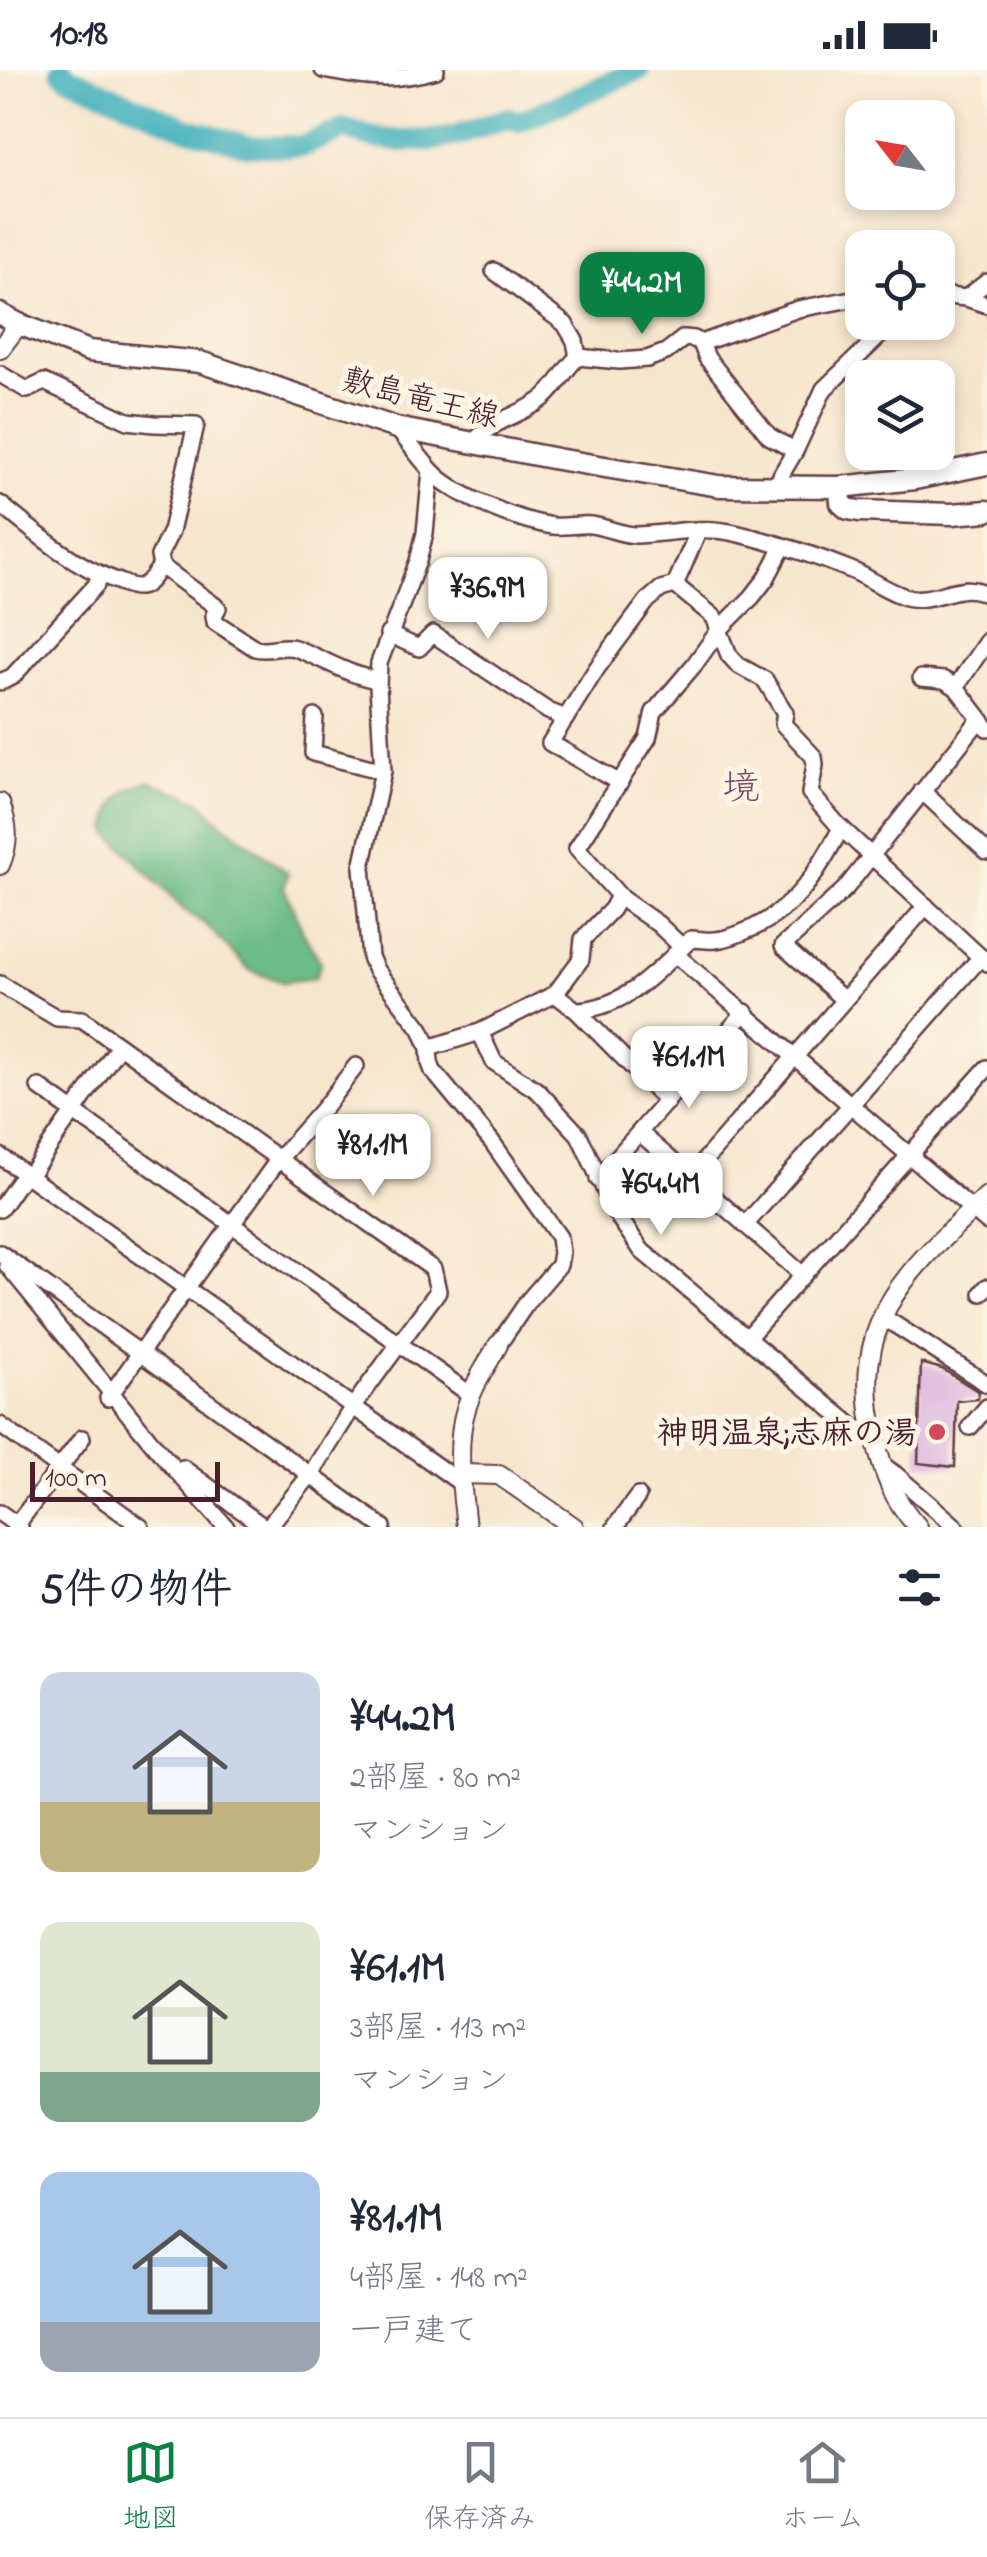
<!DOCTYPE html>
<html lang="ja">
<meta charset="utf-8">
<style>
:root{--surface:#fff;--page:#f6f6f7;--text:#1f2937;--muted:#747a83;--line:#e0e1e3;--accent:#0b8043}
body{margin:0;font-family:"Indie Flower","Klee One",sans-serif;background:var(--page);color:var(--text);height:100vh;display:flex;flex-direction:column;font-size:38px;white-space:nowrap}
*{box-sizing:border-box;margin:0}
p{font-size:32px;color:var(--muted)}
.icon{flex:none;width:55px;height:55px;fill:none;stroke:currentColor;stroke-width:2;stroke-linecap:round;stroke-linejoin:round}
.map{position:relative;height:1457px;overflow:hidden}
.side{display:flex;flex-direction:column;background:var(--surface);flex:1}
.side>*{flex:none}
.needle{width:65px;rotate:301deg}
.fabs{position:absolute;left:845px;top:30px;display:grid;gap:20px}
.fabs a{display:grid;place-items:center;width:110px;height:110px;border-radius:20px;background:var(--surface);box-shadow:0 5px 15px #0003;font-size:50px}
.scale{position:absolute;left:30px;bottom:25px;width:190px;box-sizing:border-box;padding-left:10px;border:5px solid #4a1f2b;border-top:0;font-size:28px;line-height:35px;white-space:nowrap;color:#4a1f2b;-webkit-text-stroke:8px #fcf5e5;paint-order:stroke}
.price{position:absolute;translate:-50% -85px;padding:0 22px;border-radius:20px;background:#fff;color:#222;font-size:32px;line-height:65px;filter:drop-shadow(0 2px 5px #0008)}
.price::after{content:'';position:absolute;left:50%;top:60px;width:30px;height:22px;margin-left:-15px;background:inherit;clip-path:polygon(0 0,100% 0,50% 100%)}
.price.selected{background:var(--accent);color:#fff}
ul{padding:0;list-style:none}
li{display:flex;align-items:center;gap:30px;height:250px;padding:0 40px}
li span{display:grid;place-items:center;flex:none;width:280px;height:200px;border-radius:20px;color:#555}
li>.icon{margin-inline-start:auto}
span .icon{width:120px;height:120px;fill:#fffc;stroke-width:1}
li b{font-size:42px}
h2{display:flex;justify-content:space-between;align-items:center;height:120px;padding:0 40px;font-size:42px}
.status{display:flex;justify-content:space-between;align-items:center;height:70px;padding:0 50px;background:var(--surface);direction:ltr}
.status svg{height:28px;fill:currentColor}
.menu{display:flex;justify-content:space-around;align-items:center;height:140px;border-top:2px solid var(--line);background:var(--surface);font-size:28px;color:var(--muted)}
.menu a{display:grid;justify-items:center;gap:5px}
.menu .selected{color:var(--accent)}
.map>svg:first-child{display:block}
.forest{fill:#6cbc86;stroke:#5b6e58;stroke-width:2.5}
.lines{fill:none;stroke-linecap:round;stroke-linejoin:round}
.river{stroke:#42b1bd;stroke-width:22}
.building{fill:#d3a0dd}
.minor-casing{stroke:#643d43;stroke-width:20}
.tertiary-casing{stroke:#643d43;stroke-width:22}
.secondary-casing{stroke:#643d43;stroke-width:25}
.minor{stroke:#fff;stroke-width:15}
.tertiary{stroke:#fff;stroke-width:18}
.secondary{stroke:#fff;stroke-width:20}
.poi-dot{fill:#d1495b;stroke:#fcf5e5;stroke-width:4}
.labels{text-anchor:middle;stroke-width:10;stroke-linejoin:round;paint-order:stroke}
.street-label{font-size:32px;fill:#4a1f2b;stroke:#fcf5e5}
.poi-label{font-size:32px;font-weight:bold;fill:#4a1f2b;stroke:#fcf5e5;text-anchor:end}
.quarter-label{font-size:38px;fill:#7a4c69;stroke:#fcf5e5}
</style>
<div class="status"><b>10:18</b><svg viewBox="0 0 49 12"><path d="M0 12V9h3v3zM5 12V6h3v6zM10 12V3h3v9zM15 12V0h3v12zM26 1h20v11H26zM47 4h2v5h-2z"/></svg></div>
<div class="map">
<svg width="987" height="1457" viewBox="0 0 987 1457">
<rect width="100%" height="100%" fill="#fcf5e5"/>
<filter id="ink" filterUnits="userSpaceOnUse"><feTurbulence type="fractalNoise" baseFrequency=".01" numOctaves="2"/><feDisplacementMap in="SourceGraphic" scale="20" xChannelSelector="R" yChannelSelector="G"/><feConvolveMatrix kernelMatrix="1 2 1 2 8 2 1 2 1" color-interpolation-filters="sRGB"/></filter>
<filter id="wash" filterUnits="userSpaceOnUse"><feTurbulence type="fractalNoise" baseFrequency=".0048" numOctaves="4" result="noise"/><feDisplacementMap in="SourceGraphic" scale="40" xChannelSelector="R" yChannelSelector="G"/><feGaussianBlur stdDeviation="2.25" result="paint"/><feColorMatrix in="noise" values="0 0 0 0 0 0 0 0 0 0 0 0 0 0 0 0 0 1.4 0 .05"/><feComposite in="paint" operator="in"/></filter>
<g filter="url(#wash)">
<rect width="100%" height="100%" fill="#f7e6ce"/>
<path class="forest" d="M149,711L197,729L218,750L288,803L284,818L305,866L321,893L315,908L283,912L249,900L206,855L182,838L108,762C110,732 121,720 149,711Z"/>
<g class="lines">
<polyline class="river" points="61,0 67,6 186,58 249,76 303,76 343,59 374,68 401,71 433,70 458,65 509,48 518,52 639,0"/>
</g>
<g id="blocks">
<polygon class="building" points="921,1293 942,1299 979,1322 978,1329 957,1331 955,1397 918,1393"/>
</g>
</g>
<g filter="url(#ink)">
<use href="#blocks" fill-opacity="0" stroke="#643d43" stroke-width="2.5"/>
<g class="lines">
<g class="minor-casing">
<g id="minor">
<path d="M323,0C369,9 391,12 436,0"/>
<polyline points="494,201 565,254 575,271 578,287"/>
<polyline points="938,225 966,228 987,235"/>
<polyline points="966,228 987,212"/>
<polyline points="701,273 798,239 862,227"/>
<polyline points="0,304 27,320 44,312 128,351 154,354 196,355 171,461 159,486 161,496"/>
<path d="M396,358C408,371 418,386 430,399C453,426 519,451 553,456C566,457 579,454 591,455C606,457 622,465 636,465C670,464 701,455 735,463C774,472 814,485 851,500C870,508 886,521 906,527C934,535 962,508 987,525"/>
<path d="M473,373C494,348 518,347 541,330C556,320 564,299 578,287L619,291L647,289L666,282L684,268L694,269L701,273L707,288L769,366L795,381"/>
<polyline points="431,401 425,463 418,491 379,593 378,615 383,701 362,797 370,887 376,900 421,959 429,978 430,993 433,1001 492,1072 559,1167 561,1183 559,1195 528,1231 498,1275"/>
<polyline points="779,417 781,405 795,381 824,319 894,252"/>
<path d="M0,434C37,464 72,495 117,511C123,513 132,518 139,517C149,516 155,503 161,496L218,538L214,545L215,552L255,578C268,582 282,574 295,578C324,589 347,605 378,610"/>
<polyline points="675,515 714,547 729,585 738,595 765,610 785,643 783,654 814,687 815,695 810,723 838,755 987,893"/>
<polyline points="388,564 419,578 433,564 548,641 566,648"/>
<polyline points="987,571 956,617 987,658"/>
<polyline points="921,608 944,610 956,617"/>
<polyline points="0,612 12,607 96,515 100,505"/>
<polyline points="315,647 313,683 383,701"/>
<polyline points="620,713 550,673 597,598 647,531 661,519 675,515 699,460"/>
<polyline points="922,721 987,782"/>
<polyline points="682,877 658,854 622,829 577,778 648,668 654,642 694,595 720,559 752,527 766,509 783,477"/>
<polyline points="675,884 987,1152"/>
<polyline points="0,914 57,948 82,949 433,1199 438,1221 352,1338 311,1404 268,1457"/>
<polyline points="555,924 581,889 583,869 612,839 619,826"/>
<polyline points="844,930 783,876 845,819 980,649"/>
<polyline points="576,940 667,1032"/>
<polyline points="480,962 494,992 538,1021 579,1065 615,1142 642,1181 856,1359 873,1360"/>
<path d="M429,978L480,962L555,924L576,940C625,939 658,900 691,869C699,869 707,871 715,870C728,869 742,863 753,858C798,836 819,800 841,758"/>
<polyline points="39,1017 471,1325"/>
<polyline points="640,1063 803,1205"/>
<polyline points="0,1086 462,1414"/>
<polyline points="29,1106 119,976"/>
<polyline points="690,1107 926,836"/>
<polyline points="598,1109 745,942"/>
<polyline points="0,1139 25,1103"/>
<polyline points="745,1155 981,887"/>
<polyline points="0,1183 383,1457"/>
<polyline points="7,1195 158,1380 226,1457"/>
<polyline points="982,1223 987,1217"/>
<polyline points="883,1247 987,1314"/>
<polyline points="747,1268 987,998"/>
<polyline points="108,1328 278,1090 322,1040 356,996"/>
<polyline points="0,1355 141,1457"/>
<polyline points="970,1357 987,1337"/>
<polyline points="881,1394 895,1404 956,1457"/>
<polyline points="183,1398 264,1457"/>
<polyline points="0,1443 20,1457"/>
<polyline points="15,1457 82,1368"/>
<polyline points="615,1457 638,1426"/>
</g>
</g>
<g class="tertiary-casing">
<g id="tertiary">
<polyline points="0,279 19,254"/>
<path d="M0,733C8,755 10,772 0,795"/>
<polyline points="461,1404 499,1405 574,1457"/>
<path d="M466,1457C462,1421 455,1373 466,1339C473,1316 486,1296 498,1275"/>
<path d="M918,1457C893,1430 883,1403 875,1368C847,1249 909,1200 987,1126"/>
</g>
</g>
<g class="secondary-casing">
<g id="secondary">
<polyline points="0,244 19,254 89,281 200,292 396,358 557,389 719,416 840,417 841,433 848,439 859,441 952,444 987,441"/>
<polyline points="840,417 915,409 987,394"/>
</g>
</g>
<use href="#minor" class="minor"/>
<use href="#tertiary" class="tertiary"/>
<use href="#secondary" class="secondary"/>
</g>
</g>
<circle class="poi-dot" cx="937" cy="1362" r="10"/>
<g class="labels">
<g class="street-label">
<text transform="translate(421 327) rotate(14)" y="11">敷島竜王線</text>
</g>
<g class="poi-label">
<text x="917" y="1373">神明温泉;志麻の湯</text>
</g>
<g class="quarter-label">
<text x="741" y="729">境</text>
</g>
</g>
</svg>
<div class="fabs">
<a><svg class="needle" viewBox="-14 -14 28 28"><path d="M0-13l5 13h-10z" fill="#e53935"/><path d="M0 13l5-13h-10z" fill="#747a83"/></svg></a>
<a><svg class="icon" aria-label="locate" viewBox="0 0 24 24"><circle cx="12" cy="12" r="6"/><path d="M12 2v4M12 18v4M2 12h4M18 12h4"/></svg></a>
<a><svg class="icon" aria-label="layers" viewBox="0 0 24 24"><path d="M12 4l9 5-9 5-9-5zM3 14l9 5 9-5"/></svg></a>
</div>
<div class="scale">100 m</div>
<b class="price selected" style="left:642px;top:267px">¥44.2M</b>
<b class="price" style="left:488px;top:572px">¥36.9M</b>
<b class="price" style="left:689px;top:1041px">¥61.1M</b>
<b class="price" style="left:373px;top:1129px">¥81.1M</b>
<b class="price" style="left:661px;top:1168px">¥64.4M</b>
</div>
<section class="side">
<h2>5件の物件<svg class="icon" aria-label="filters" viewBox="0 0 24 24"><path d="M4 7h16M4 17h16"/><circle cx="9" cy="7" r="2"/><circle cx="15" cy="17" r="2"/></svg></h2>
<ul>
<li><span style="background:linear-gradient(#c9d6e8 65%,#c2b280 0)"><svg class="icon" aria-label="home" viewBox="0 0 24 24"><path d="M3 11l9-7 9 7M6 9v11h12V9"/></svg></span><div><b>¥44.2M</b><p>2部屋 · 80 m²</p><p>マンション</p></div></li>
<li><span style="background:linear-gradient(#dfe7d0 75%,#7fa58c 0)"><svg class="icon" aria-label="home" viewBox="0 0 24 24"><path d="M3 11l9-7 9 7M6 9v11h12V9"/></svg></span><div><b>¥61.1M</b><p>3部屋 · 113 m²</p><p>マンション</p></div></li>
<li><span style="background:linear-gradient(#a9c7e8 75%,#9aa5b1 0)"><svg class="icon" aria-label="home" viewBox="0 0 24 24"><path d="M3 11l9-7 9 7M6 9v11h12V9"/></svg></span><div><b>¥81.1M</b><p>4部屋 · 148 m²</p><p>一戸建て</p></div></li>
</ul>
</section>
<nav class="menu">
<a class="selected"><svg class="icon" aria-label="map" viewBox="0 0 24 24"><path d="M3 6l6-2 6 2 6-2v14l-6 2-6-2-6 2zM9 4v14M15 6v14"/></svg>地図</a>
<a><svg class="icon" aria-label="saved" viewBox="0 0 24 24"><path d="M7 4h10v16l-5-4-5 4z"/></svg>保存済み</a>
<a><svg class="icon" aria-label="home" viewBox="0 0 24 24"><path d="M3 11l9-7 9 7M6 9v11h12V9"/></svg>ホーム</a>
</nav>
